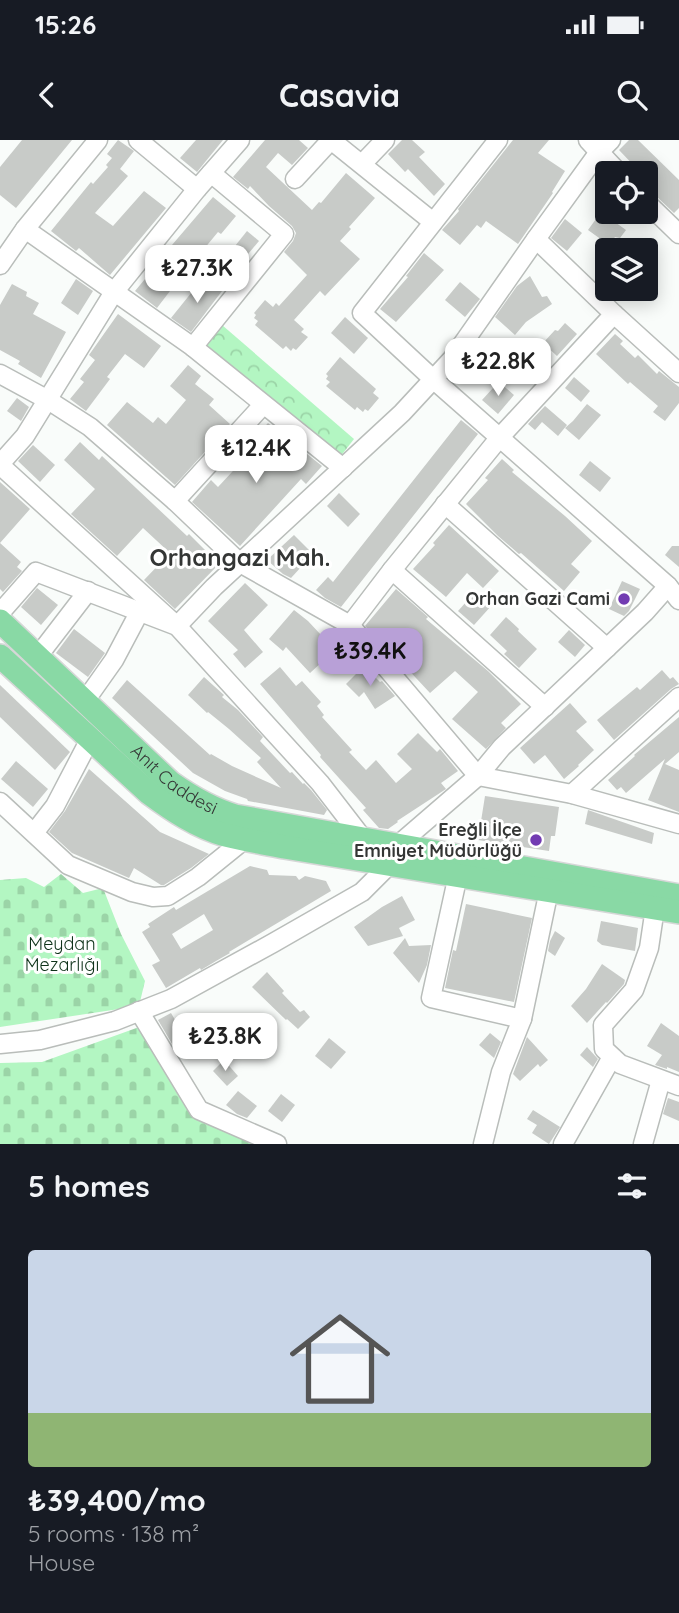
<!DOCTYPE html>
<meta charset="utf-8">
<style>
:root{--surface:#171b24;--page:#20242c;--text:#f1f3f6;--muted:#9ea1a6;--accent:#b8a0d7}
body{margin:0;font-family:Quicksand,sans-serif;background:var(--page);color:var(--text);height:100vh;display:flex;flex-direction:column;font-size:26px;white-space:nowrap}
*{box-sizing:border-box;margin:0}
p{font-size:23px;color:var(--muted)}
.icon{flex:none;width:38px;height:38px;fill:none;stroke:currentColor;stroke-width:2;stroke-linecap:round;stroke-linejoin:round}
.map{position:relative;height:1004px;overflow:hidden}
.details{display:flex;flex-direction:column;background:var(--surface);flex:1}
.details>*{flex:none}
.controls{position:absolute;left:595px;top:21px;display:grid;gap:14px}
.controls a{display:grid;place-items:center;width:63px;height:63px;border-radius:7px;background:var(--surface);box-shadow:0 4px 18px #0003;font-size:35px}
.price{position:absolute;translate:-50% -60px;padding:0 16px;border-radius:14px;background:#fff;color:#222;font-size:23px;line-height:46px;filter:drop-shadow(0 2px 4px #0008)}
.price::after{content:'';position:absolute;left:50%;top:42px;width:21px;height:16px;margin-left:-10px;background:inherit;clip-path:polygon(0 0,100% 0,50% 100%)}
.price.selected{background:var(--accent);color:#111}
ul{padding:0;list-style:none}
li{display:grid;align-content:center;gap:14px;height:371px;padding:0 28px}
li span{display:grid;place-items:center;height:217px;border-radius:7px;color:#555}
li>.icon{margin-inline-start:auto}
span .icon{width:126px;height:126px;fill:#fffc;stroke-width:1}
li b{font-size:30px}
h2{display:flex;justify-content:space-between;align-items:center;height:84px;padding:0 28px;font-size:30px}
.status{display:flex;justify-content:space-between;align-items:center;height:49px;padding:0 35px;background:var(--surface);direction:ltr}
.status svg{height:19px;fill:currentColor}
header{display:flex;justify-content:space-between;align-items:center;height:91px;padding:0 28px;background:var(--surface);font-size:32px;font-weight:700}
.map>svg:first-child{display:block}
.cemetery{fill:url(#cemetery-stones)}
.park{fill:url(#park-crowns)}
.building{fill:#c8cbc8;fill-rule:evenodd}
.lines{fill:none;stroke-linecap:round;stroke-linejoin:round}
.minor-casing{stroke:#b9bdba;stroke-width:21}
.major-casing{stroke:#d6d7d7;stroke-width:26}
.minor{stroke:#fff;stroke-width:18}
.major{stroke:#89d9a5;stroke-width:23}
.poi-dot{fill:#723bb2;stroke:#fff;stroke-width:2.5}
.labels{text-anchor:middle;stroke-width:6;stroke-linejoin:round;paint-order:stroke}
.poi-label{font-size:18px;font-weight:bold;fill:#343635;stroke:#fff;text-anchor:end}
.street-label{font-size:18px;fill:#343635;stroke:#fff}
.park-label{font-size:18px;fill:#0f331a;stroke:#fff}
.district-label{font-size:24px;font-weight:bold;fill:#343635;stroke:#fff}
</style>
<div class="status"><b>15:26</b><svg viewBox="0 0 49 12"><path d="M0 12V9h3v3zM5 12V6h3v6zM10 12V3h3v9zM15 12V0h3v12zM26 1h20v11H26zM47 4h2v5h-2z"/></svg></div>
<header><svg class="icon" aria-label="back" viewBox="0 0 24 24"><path d="M15 5l-7 7 7 7"/></svg>Casavia<svg class="icon" aria-label="search" viewBox="0 0 24 24"><circle cx="10" cy="10" r="6"/><path d="M15 15l6 6"/></svg></header>
<div class="map">
<svg width="679" height="1004" viewBox="0 0 679 1004">
<defs>
<pattern id="cemetery-stones" width="16" height="16" patternUnits="userSpaceOnUse" patternTransform="scale(1.75)"><rect width="16" height="16" fill="#b3f6c2"/><path d="M2 7V4a2 2 0 0 1 4 0v3zM10 15v-3a2 2 0 0 1 4 0v3z" fill="#9bd4a7"/></pattern>
<pattern id="park-crowns" width="20" height="18" patternUnits="userSpaceOnUse" patternTransform="scale(1.75)"><rect width="20" height="18" fill="#b3f6c2"/><path d="M2 6a3 3 0 1 1 6 0M12 15a3 3 0 1 1 6 0" fill="none" stroke="#9bd4a7"/></pattern>
</defs>
<rect width="100%" height="100%" fill="#f9fcfa"/>
<g class="cemetery">
<polygon points="61,734 83,753 103,748 121,794 145,841 139,866 0,887 0,740 26,738 44,747"/>
<polygon points="142,886 194,976 257,1004 0,1004 0,923 42,922"/>
</g>
<polygon class="park" points="222,185 354,299 340,317 201,208"/>
<g class="building">
<polygon points="22,0 72,0 16,68 0,55 0,27"/>
<polygon points="118,0 134,11 120,29 128,36 95,73 113,86 144,51 166,68 110,135 79,108 76,111 51,91 91,42 93,44 108,27 106,25 112,18 107,14"/>
<polygon points="196,0 223,0 197,32 180,18"/>
<polygon points="265,0 299,0 308,8 292,25 278,13 266,27 312,70 319,62 321,63 346,33 375,58 349,87 351,89 340,101 360,119 325,156 320,151 294,180 304,189 301,192 308,197 296,210 293,208 291,211 286,206 283,209 255,185 258,181 254,178 256,175 254,173 265,160 273,167 276,163 279,166 307,135 284,112 293,101 296,93 292,86 269,66 250,46 248,49 233,37"/>
<polygon points="402,0 412,0 425,12 419,17 445,44 434,56 408,29 405,32 388,14"/>
<polygon points="513,0 549,0 538,13 565,31 552,52 553,53 518,104 486,81 481,88 477,85 460,105 442,90 459,71 458,69"/>
<polygon points="629,0 638,0 679,40 679,68 674,73 654,54 646,48 646,33 641,33 619,10"/>
<polygon points="213,57 236,76 221,94 218,92 194,121 172,105"/>
<polygon points="601,72 626,90 620,98 615,97 609,105 588,90"/>
<polygon points="565,79 582,93 567,111 551,98"/>
<polygon points="247,91 259,101 243,120 231,111"/>
<polygon points="424,113 444,130 396,182 380,169 408,137 406,136"/>
<polygon points="152,136 170,151 157,168 135,151 145,139 148,142"/>
<polygon points="530,136 542,157 547,156 552,164 526,182 515,195 495,177 517,146"/>
<polygon points="204,137 222,151 191,192 171,178"/>
<polygon points="76,139 93,151 78,175 61,163"/>
<polygon points="460,142 480,159 465,177 445,160"/>
<polygon points="12,144 27,152 26,156 39,163 33,174 66,192 41,238 18,224 20,221 0,210 0,165"/>
<polygon points="118,174 161,206 144,228 125,214 107,237 110,239 86,271 70,259 84,242 80,239 95,220 89,215"/>
<polygon points="345,177 368,198 354,214 331,193"/>
<polygon points="565,183 577,194 557,216 543,203 555,190 558,191"/>
<polygon points="615,194 623,201 620,204 635,218 638,215 657,234 659,231 679,247 679,263 665,281 653,272 658,266 630,242 628,244 596,214"/>
<polygon points="340,217 376,249 373,253 379,258 368,271 365,269 363,272 357,267 355,270 326,246 330,242 326,239 328,236 326,234"/>
<polygon points="188,225 201,236 195,244 214,259 209,265 230,284 175,345 107,285 127,262 153,283 158,277 166,284 186,260 170,246"/>
<polygon points="574,237 590,251 581,262 565,248"/>
<polygon points="500,243 514,255 498,274 482,260 493,248 495,249"/>
<polygon points="17,258 29,267 21,281 7,271"/>
<polygon points="587,264 601,275 579,300 565,288 573,281"/>
<polygon points="545,266 567,285 558,296 542,282 535,290 528,284"/>
<polygon points="461,280 478,294 341,467 325,458 316,450 328,437 333,442"/>
<polygon points="268,283 296,307 297,306 322,326 306,344 301,339 240,406 192,362 211,340 218,347 261,301 256,296"/>
<polygon points="80,302 99,320 102,316 187,396 189,394 219,424 175,469 144,440 170,413 143,388 117,416 71,374 95,349 64,320"/>
<polygon points="33,305 55,325 40,342 18,321"/>
<polygon points="502,319 514,330 512,332 565,376 592,401 571,424 580,432 564,451 521,413 519,414 498,396 466,364 488,340 485,338"/>
<polygon points="590,321 611,338 600,352 579,335"/>
<polygon points="0,342 30,369 0,403 21,422 17,427 22,431 3,452 0,449"/>
<polygon points="339,353 360,374 348,387 327,366"/>
<polygon points="449,385 499,431 483,448 467,433 446,457 413,429 435,405 433,403"/>
<polygon points="294,395 313,414 291,438 283,434 267,420"/>
<polygon points="672,406 679,406 679,427 665,415"/>
<polygon points="622,441 640,449 629,471 624,476 609,469"/>
<polygon points="245,443 268,465 244,490 263,512 245,528 233,514 238,510 208,481"/>
<polygon points="37,448 58,465 41,485 21,467"/>
<polygon points="396,449 428,477 426,479 488,531 521,564 501,583 506,588 486,609 452,579 478,552 455,531 430,553 402,523 404,522 376,498 365,486"/>
<polygon points="476,451 492,465 474,485 458,471"/>
<polygon points="294,470 308,481 335,510 310,533 286,507 283,511 269,499"/>
<polygon points="506,477 519,489 518,491 537,509 519,528 504,514 507,511 490,495"/>
<polygon points="74,489 105,513 88,537 56,513"/>
<polygon points="569,490 585,505 575,517 558,502"/>
<polygon points="364,526 380,542 382,541 395,556 375,569 364,552 359,557 346,544"/>
<polygon points="280,527 296,546 302,541 321,562 317,566 324,575 322,577 352,610 349,612 366,630 376,620 396,643 412,629 397,614 418,593 437,612 440,609 458,631 441,643 446,649 397,681 398,682 388,689 379,688 363,670 366,668 320,617 321,615 260,544"/>
<polygon points="662,530 670,539 673,537 679,544 671,549 614,600 597,580 637,547 640,550"/>
<polygon points="204,537 224,555 222,557 238,570 263,597 260,601 290,633 292,632 303,644 304,643 311,650 327,670 324,675 248,661 247,659 225,651 193,633 112,558 127,540 210,615 211,614 232,626 281,648 257,622 261,618 229,589 208,572 207,573 188,555"/>
<polygon points="0,545 70,612 55,630 0,577"/>
<polygon points="570,563 587,582 576,591 594,610 578,625 579,626 564,639 545,615 534,624 520,608"/>
<polygon points="679,577 679,612 665,624 679,630 679,672 648,660 665,619 626,653 621,647 617,650 608,640 635,616 634,615"/>
<polygon points="16,621 48,649 33,667 1,639"/>
<polygon points="89,629 160,692 209,714 191,728 164,745 161,745 134,728 129,738 72,713 49,692 65,671"/>
<polygon points="485,656 559,667 555,696 551,696 549,711 478,700"/>
<polygon points="588,670 654,693 652,704 585,684"/>
<path d="M250,726L267,730L269,735L296,736L299,740L305,736L326,741L331,751L229,812L230,813L216,821L201,830L200,828L166,848L152,825L160,821L142,792L150,787L148,784L174,767L176,770ZM204,774L213,790L181,809L172,794Z"/>
<polygon points="402,756 415,780 399,788 403,796 368,806 354,787 382,767"/>
<polygon points="466,764 532,778 514,862 445,848 453,810 456,811"/>
<polygon points="601,781 638,788 635,811 602,805 597,801"/>
<polygon points="555,791 565,798 555,816 548,811 550,801"/>
<polygon points="405,798 409,806 431,805 427,825 419,843 393,813"/>
<polygon points="602,824 625,840 624,844 607,863 606,862 587,883 571,866 586,849"/>
<polygon points="267,832 284,851 282,853 300,872 304,870 310,877 298,889 287,879 286,880 252,847"/>
<polygon points="171,873 181,890 174,894 184,911 178,914 158,880"/>
<polygon points="661,883 679,896 679,932 667,927 667,929 655,925 662,915 647,906"/>
<polygon points="490,893 501,902 494,918 479,905"/>
<polygon points="527,897 548,920 540,927 538,924 520,941 513,934"/>
<polygon points="329,898 346,912 331,929 315,916"/>
<polygon points="587,907 598,919 593,927 580,915"/>
<polygon points="224,920 238,936 227,946 213,931"/>
<polygon points="238,951 257,966 247,978 237,974 226,965"/>
<polygon points="281,954 295,965 282,982 268,971"/>
<polygon points="668,958 679,962 679,981 663,974"/>
<polygon points="533,970 560,987 549,1004 532,993 537,985 527,979"/>
</g>
<g class="lines">
<g class="minor-casing">
<g id="minor">
<polyline points="138,0 197,49"/>
<polyline points="331,0 433,82"/>
<polyline points="498,0 362,173 433,239 668,446 679,460"/>
<polyline points="588,0 619,33"/>
<polyline points="362,24 385,0"/>
<polyline points="295,39 331,0"/>
<polyline points="646,62 679,94"/>
<polyline points="25,89 193,207 343,328"/>
<polyline points="0,125 25,89 98,0"/>
<polyline points="614,174 679,233"/>
<polyline points="193,207 284,94 211,33"/>
<polyline points="0,234 48,260 90,287 175,361 263,265"/>
<polyline points="0,324 25,296 114,152 197,49 240,0"/>
<polyline points="0,325 177,486 214,447 402,273 452,219 536,99 599,12 611,0"/>
<polyline points="175,361 240,423 350,485 478,636 572,654 679,684"/>
<polyline points="445,364 607,508"/>
<polyline points="392,430 545,567"/>
<polyline points="0,473 36,432 177,486 320,643 364,700"/>
<polyline points="350,485 392,430 500,297 614,174 536,99"/>
<polyline points="38,516 88,451"/>
<polyline points="85,561 114,520 140,471"/>
<polyline points="572,654 679,557"/>
<polyline points="0,662 68,725 132,752 153,757 168,756 198,737 245,699"/>
<polyline points="34,693 55,666 90,599"/>
<polyline points="458,735 431,858 522,879 549,750"/>
<polyline points="655,768 649,808 634,850 603,885 604,909 620,924 679,946"/>
<polyline points="139,871 199,970 277,1004"/>
<polyline points="0,904 40,900 115,881 171,859 273,803 362,752 391,723 398,705 478,636 502,607 645,472 668,446"/>
<polyline points="483,1004 501,932 522,879"/>
<polyline points="563,1004 612,917"/>
<polyline points="643,1004 661,940"/>
</g>
</g>
<g class="major-casing">
<g id="major">
<path id="s1" d="M0,481L171,643C191,657 211,669 235,676L679,756"/>
<path d="M0,516L149,653C172,670 197,687 225,695C244,700 265,703 284,707L679,772"/>
</g>
</g>
<use href="#minor" class="minor"/>
<use href="#major" class="major"/>
</g>
<g class="poi-dot">
<circle cx="624" cy="459" r="7"/>
<circle cx="536" cy="700" r="7"/>
</g>
<g class="labels">
<g class="poi-label">
<text x="610" y="465">Orhan Gazi Cami</text>
<text x="522" y="696">Ereğli İlçe<tspan x="522" dy="21">Emniyet Müdürlüğü</tspan></text>
</g>
<g class="street-label">
<text dy="6" stroke="none"><textPath href="#s1" startOffset="236">Anıt Caddesi</textPath></text>
</g>
<g class="park-label">
<text x="62" y="810">Meydan<tspan x="62" dy="21">Mezarlığı</tspan></text>
</g>
<g class="district-label">
<text x="240" y="426">Orhangazi Mah.</text>
</g>
</g>
</svg>
<div class="controls">
<a><svg class="icon" aria-label="locate" viewBox="0 0 24 24"><circle cx="12" cy="12" r="6"/><path d="M12 2v4M12 18v4M2 12h4M18 12h4"/></svg></a>
<a><svg class="icon" aria-label="layers" viewBox="0 0 24 24"><path d="M12 4l9 5-9 5-9-5zM3 14l9 5 9-5"/></svg></a>
</div>
<b class="price" style="left:197px;top:165px">₺27.3K</b>
<b class="price" style="left:498px;top:258px">₺22.8K</b>
<b class="price" style="left:256px;top:345px">₺12.4K</b>
<b class="price selected" style="left:370px;top:548px">₺39.4K</b>
<b class="price" style="left:225px;top:933px">₺23.8K</b>
</div>
<section class="details">
<h2>5 homes<svg class="icon" aria-label="filters" viewBox="0 0 24 24"><path d="M4 7h16M4 17h16"/><circle cx="9" cy="7" r="2"/><circle cx="15" cy="17" r="2"/></svg></h2>
<ul>
<li><span style="background:linear-gradient(#c9d6e8 75%,#8fb573 0)"><svg class="icon" aria-label="home" viewBox="0 0 24 24"><path d="M3 11l9-7 9 7M6 9v11h12V9"/></svg></span><div><b>₺39,400/mo</b><p>5 rooms · 138 m²</p><p>House</p></div></li>
</ul>
</section>
